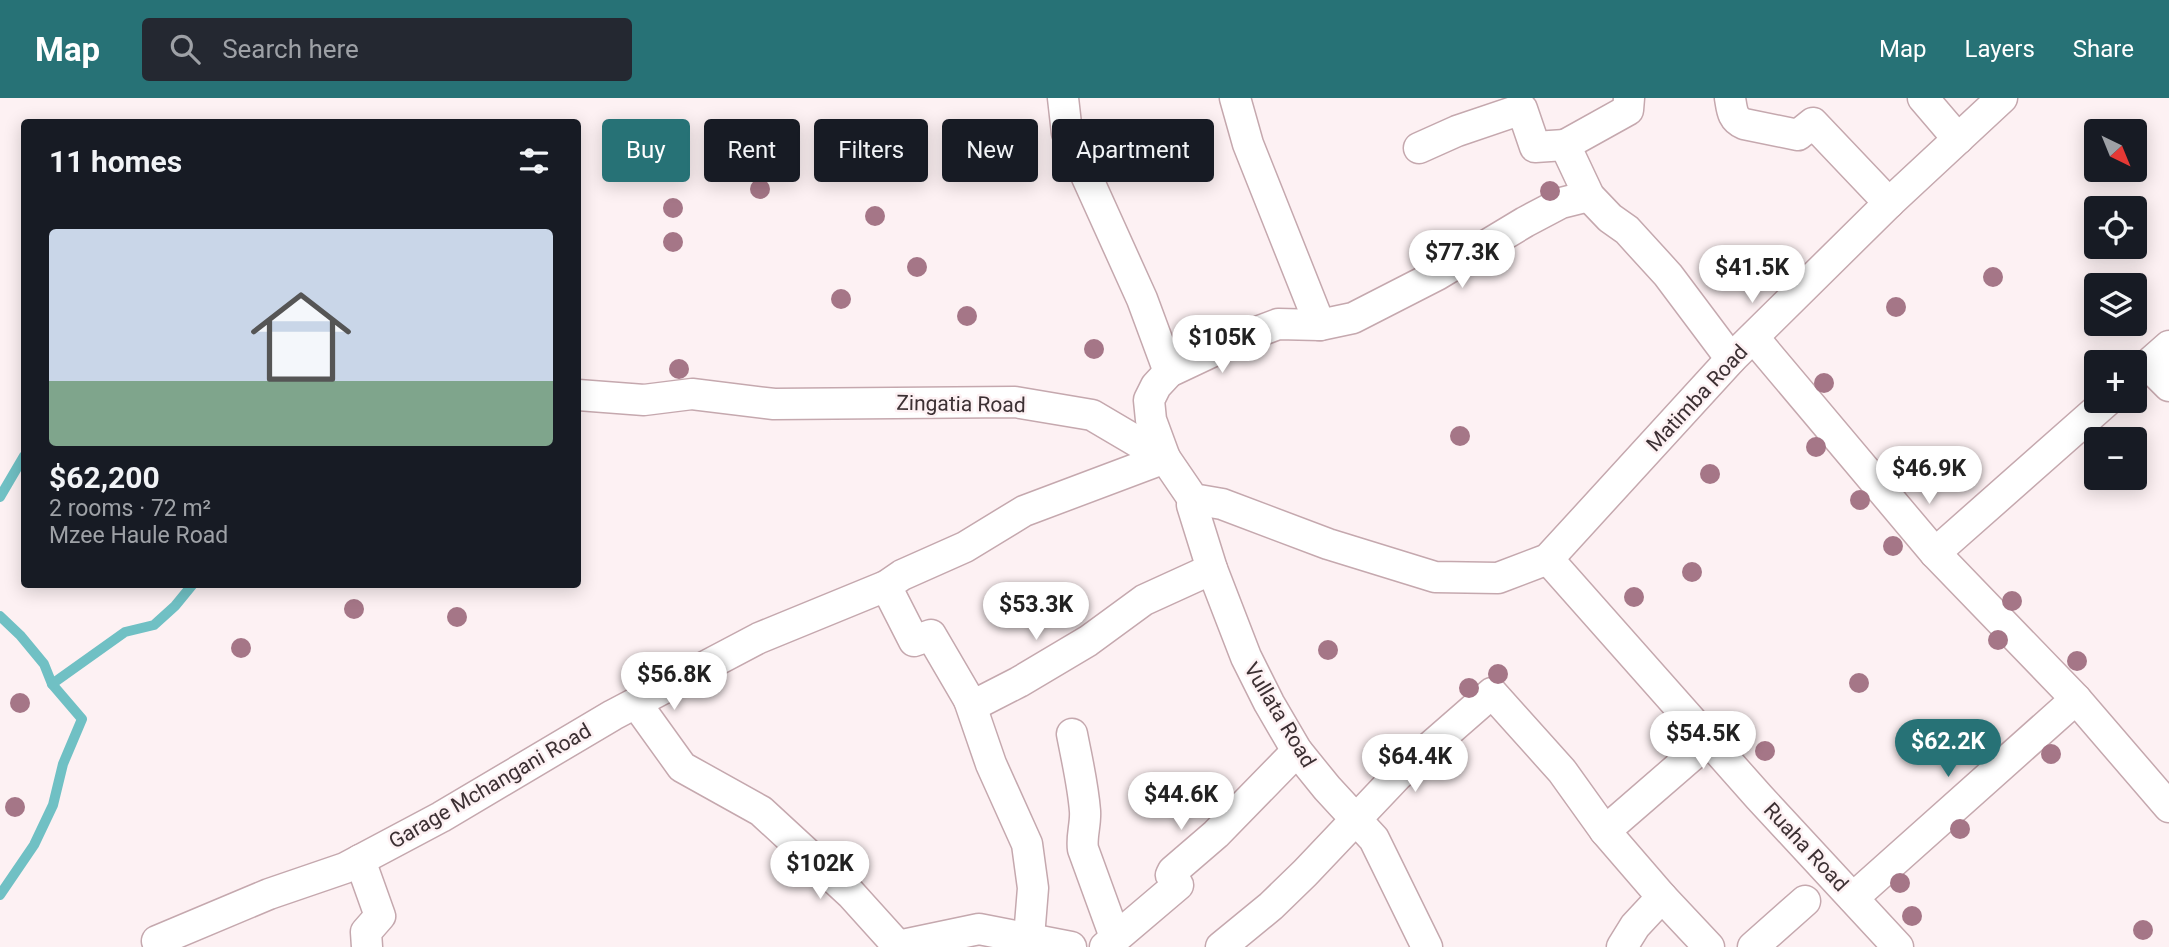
<!DOCTYPE html>
<meta charset="utf-8">
<style>
:root{--surface:#171b24;--page:#242831;--text:#f1f3f6;--muted:#9ea1a6;--line:#363941;--accent:#277276}
body{margin:0;font-family:Roboto,sans-serif;background:var(--page);color:var(--text);height:100vh;display:flex;flex-direction:column;font-size:26px;white-space:nowrap}
*{box-sizing:border-box;margin:0}
p{font-size:23px;color:var(--muted)}
.icon{flex:none;width:38px;height:38px;fill:none;stroke:currentColor;stroke-width:2;stroke-linecap:round;stroke-linejoin:round}
.map{position:relative;flex:1;overflow:hidden}
.details{position:absolute;left:21px;top:21px;width:560px;height:469px;display:flex;flex-direction:column;background:var(--surface);border-radius:7px;box-shadow:0 4px 18px #0003}
.details>*{flex:none}
.top-card{position:absolute;left:602px;top:21px;width:665px;height:63px;display:flex;gap:14px}
.needle{width:46px;rotate:137deg}
.fabs{position:absolute;left:2084px;top:21px;display:grid;gap:14px}
.fabs a{display:grid;place-items:center;width:63px;height:63px;border-radius:7px;background:var(--surface);box-shadow:0 4px 18px #0003;font-size:35px}
.price{position:absolute;translate:-50% -60px;padding:0 16px;border-radius:24px;background:#fff;color:#222;font-size:23px;line-height:46px;filter:drop-shadow(0 2px 4px #0008)}
.price::after{content:'';position:absolute;left:50%;top:42px;width:21px;height:16px;margin-left:-10px;background:inherit;clip-path:polygon(0 0,100% 0,50% 100%)}
.price.current{background:var(--accent);color:#fff}
ul{padding:0;list-style:none}
li{display:grid;align-content:center;gap:14px;height:371px;padding:0 28px}
li+li{border-top:2px solid var(--line)}
li span{display:grid;place-items:center;height:217px;border-radius:7px;color:#555}
li>.icon{margin-inline-start:auto}
span .icon{width:126px;height:126px;fill:#fffc;stroke-width:1}
li b{font-size:30px}
h2{display:flex;justify-content:space-between;align-items:center;height:84px;padding:0 28px;font-size:30px}
.tag{padding:0 24px;border-radius:7px;background:var(--surface);box-shadow:0 4px 18px #0003;font-size:24px;line-height:63px}
.tag.current{background:var(--accent);color:#fff}
header{display:flex;align-items:center;gap:42px;box-sizing:border-box;height:98px;padding:0 35px;background:var(--accent);color:#fff}
header strong{font-size:33px}
nav{display:flex;gap:38px;margin-inline-start:auto;font-size:24px}
.search{width:490px;height:63px;background:var(--page);display:flex;align-items:center;gap:18px;box-sizing:border-box;padding:0 24px;border-radius:7px;color:var(--muted);font-size:26px}
.map>svg:first-child{display:block}
.lines{fill:none;stroke-linecap:round;stroke-linejoin:round}
.stream{stroke:#70c0c4;stroke-width:10}
.street-casing{stroke:#c5a8ae;stroke-width:33}
.street{stroke:#fff;stroke-width:30}
.tree{fill:#a57687}
.labels{text-anchor:middle;stroke-width:5;stroke-linejoin:round;paint-order:stroke}
.street-label{font-size:21px;fill:#3c3033;stroke:#fdf1f3}
</style>
<header>
<strong>Map</strong>
<div class="search"><svg class="icon" aria-label="search" viewBox="0 0 24 24"><circle cx="10" cy="10" r="6"/><path d="M15 15l6 6"/></svg>Search here</div>
<nav><a>Map</a><a>Layers</a><a>Share</a></nav>
</header>
<div class="map">
<svg width="2169" height="849" viewBox="0 0 2169 849">
<rect width="100%" height="100%" fill="#fdf1f3"/>
<g class="lines">
<g class="stream">
<polyline points="0,399 24,358"/>
<polyline points="0,518 20,537 44,566 52,586 82,621 63,666 53,707 34,747 0,797"/>
<polyline points="52,586 125,534 154,527 175,508 193,486"/>
</g>
<g class="street-casing">
<g id="street">
<polyline points="1063,0 1067,35 1142,201 1169,274"/>
<polyline points="1235,0 1248,46 1320,227"/>
<path d="M1730,0C1732,12 1732,21 1744,26L1798,37L1813,25L1889,105"/>
<polyline points="1923,0 1958,41"/>
<polyline points="1565,47 1628,12 1629,0"/>
<polyline points="1419,50 1457,33 1522,11 1535,49 1565,47 1589,98 1610,120 1627,132 1668,177 1731,261"/>
<polyline points="1754,240 1935,455 2076,601 2169,709"/>
<polyline points="2148,267 2169,288"/>
<polyline points="2135,278 2169,248"/>
<polyline points="578,297 644,302 692,296 774,306 1015,304 1092,317 1165,360 1193,401 1222,406 1328,446 1435,479 1498,480 1548,461 1731,261 1889,105 2002,0"/>
<polyline points="1193,401 1192,407 1212,471 1246,559 1269,605 1297,653 1327,690 1374,741 1427,849"/>
<polyline points="1935,455 2107,303"/>
<polyline points="1548,461 1759,699 1898,849"/>
<polyline points="886,488 914,543 931,537 969,602 978,605 1019,584 1088,543 1144,502 1212,471"/>
<polyline points="969,602 991,666 1027,746 1033,790 1029,839"/>
<polyline points="636,605 682,669 761,713 851,796 898,848 979,831 1071,849"/>
<path d="M1072,636C1077,662 1083,687 1085,713C1086,726 1081,739 1083,751L1115,839"/>
<polyline points="360,762 380,818 366,834 367,849"/>
<polyline points="1662,799 1709,849"/>
<polyline points="1853,800 2076,601"/>
<polyline points="160,849 157,843 269,796 345,770 441,719 613,617 759,540 886,488 902,477 965,449 1024,413 1165,360 1151,322 1149,302 1156,288 1169,274 1241,240 1278,226 1320,227 1353,220 1437,177 1525,124 1561,105 1589,98"/>
<polyline points="1105,849 1178,787 1171,777 1173,773 1216,736 1297,653"/>
<polyline points="1221,849 1271,808 1305,775 1398,677 1492,595 1562,673 1605,733"/>
<polyline points="1622,849 1635,828 1662,799 1605,733 1710,642"/>
<polyline points="1753,849 1805,803"/>
</g>
</g>
<use href="#street" class="street"/>
</g>
<g class="tree">
<circle cx="777" cy="38" r="10"/>
<circle cx="619" cy="53" r="10"/>
<circle cx="827" cy="72" r="10"/>
<circle cx="760" cy="91" r="10"/>
<circle cx="1550" cy="93" r="10"/>
<circle cx="673" cy="110" r="10"/>
<circle cx="875" cy="118" r="10"/>
<circle cx="673" cy="144" r="10"/>
<circle cx="917" cy="169" r="10"/>
<circle cx="1993" cy="179" r="10"/>
<circle cx="841" cy="201" r="10"/>
<circle cx="1896" cy="209" r="10"/>
<circle cx="967" cy="218" r="10"/>
<circle cx="1094" cy="251" r="10"/>
<circle cx="679" cy="271" r="10"/>
<circle cx="1824" cy="285" r="10"/>
<circle cx="1460" cy="338" r="10"/>
<circle cx="1816" cy="349" r="10"/>
<circle cx="1710" cy="376" r="10"/>
<circle cx="1860" cy="402" r="10"/>
<circle cx="1893" cy="448" r="10"/>
<circle cx="1692" cy="474" r="10"/>
<circle cx="1634" cy="499" r="10"/>
<circle cx="2012" cy="503" r="10"/>
<circle cx="354" cy="511" r="10"/>
<circle cx="457" cy="519" r="10"/>
<circle cx="1998" cy="542" r="10"/>
<circle cx="241" cy="550" r="10"/>
<circle cx="1328" cy="552" r="10"/>
<circle cx="2077" cy="563" r="10"/>
<circle cx="1498" cy="576" r="10"/>
<circle cx="1859" cy="585" r="10"/>
<circle cx="1469" cy="590" r="10"/>
<circle cx="20" cy="605" r="10"/>
<circle cx="1731" cy="623" r="10"/>
<circle cx="1765" cy="653" r="10"/>
<circle cx="2051" cy="656" r="10"/>
<circle cx="15" cy="709" r="10"/>
<circle cx="1960" cy="731" r="10"/>
<circle cx="1900" cy="785" r="10"/>
<circle cx="1912" cy="818" r="10"/>
<circle cx="2143" cy="832" r="10"/>
</g>
<g class="labels">
<g class="street-label">
<text transform="translate(1697 300) rotate(-47)" y="7">Matimba Road</text>
<text transform="translate(961 306) rotate(1)" y="7">Zingatia Road</text>
<text transform="translate(1280 617) rotate(59)" y="7">Vullata Road</text>
<text transform="translate(490 688) rotate(-30)" y="7">Garage Mchangani Road</text>
<text transform="translate(1806 749) rotate(47)" y="7">Ruaha Road</text>
</g>
</g>
</svg>
<div class="fabs">
<a><svg class="needle" viewBox="-14 -14 28 28"><path d="M0-13l5 13h-10z" fill="#e53935"/><path d="M0 13l5-13h-10z" fill="#9ea1a6"/></svg></a>
<a><svg class="icon" aria-label="locate" viewBox="0 0 24 24"><circle cx="12" cy="12" r="6"/><path d="M12 2v4M12 18v4M2 12h4M18 12h4"/></svg></a>
<a><svg class="icon" aria-label="layers" viewBox="0 0 24 24"><path d="M12 4l9 5-9 5-9-5zM3 14l9 5 9-5"/></svg></a>
<a>+</a>
<a>−</a>
</div>
<b class="price" style="left:1462px;top:192px">$77.3K</b>
<b class="price" style="left:1752px;top:207px">$41.5K</b>
<b class="price" style="left:1222px;top:277px">$105K</b>
<b class="price" style="left:1929px;top:408px">$46.9K</b>
<b class="price" style="left:1036px;top:544px">$53.3K</b>
<b class="price" style="left:674px;top:614px">$56.8K</b>
<b class="price" style="left:1703px;top:673px">$54.5K</b>
<b class="price current" style="left:1948px;top:681px">$62.2K</b>
<b class="price" style="left:1415px;top:696px">$64.4K</b>
<b class="price" style="left:1181px;top:734px">$44.6K</b>
<b class="price" style="left:820px;top:803px">$102K</b>
<div class="top-card">
<a class="tag current">Buy</a>
<a class="tag">Rent</a>
<a class="tag">Filters</a>
<a class="tag">New</a>
<a class="tag">Apartment</a>
</div>
<section class="details">
<h2>11 homes<svg class="icon" aria-label="filters" viewBox="0 0 24 24"><path d="M4 7h16M4 17h16"/><circle cx="9" cy="7" r="2"/><circle cx="15" cy="17" r="2"/></svg></h2>
<ul>
<li><span style="background:linear-gradient(#c9d6e8 70%,#7fa58c 0)"><svg class="icon" aria-label="home" viewBox="0 0 24 24"><path d="M3 11l9-7 9 7M6 9v11h12V9"/></svg></span><div><b>$62,200</b><p>2 rooms · 72 m²</p><p>Mzee Haule Road</p></div></li>
</ul>
</section>
</div>
